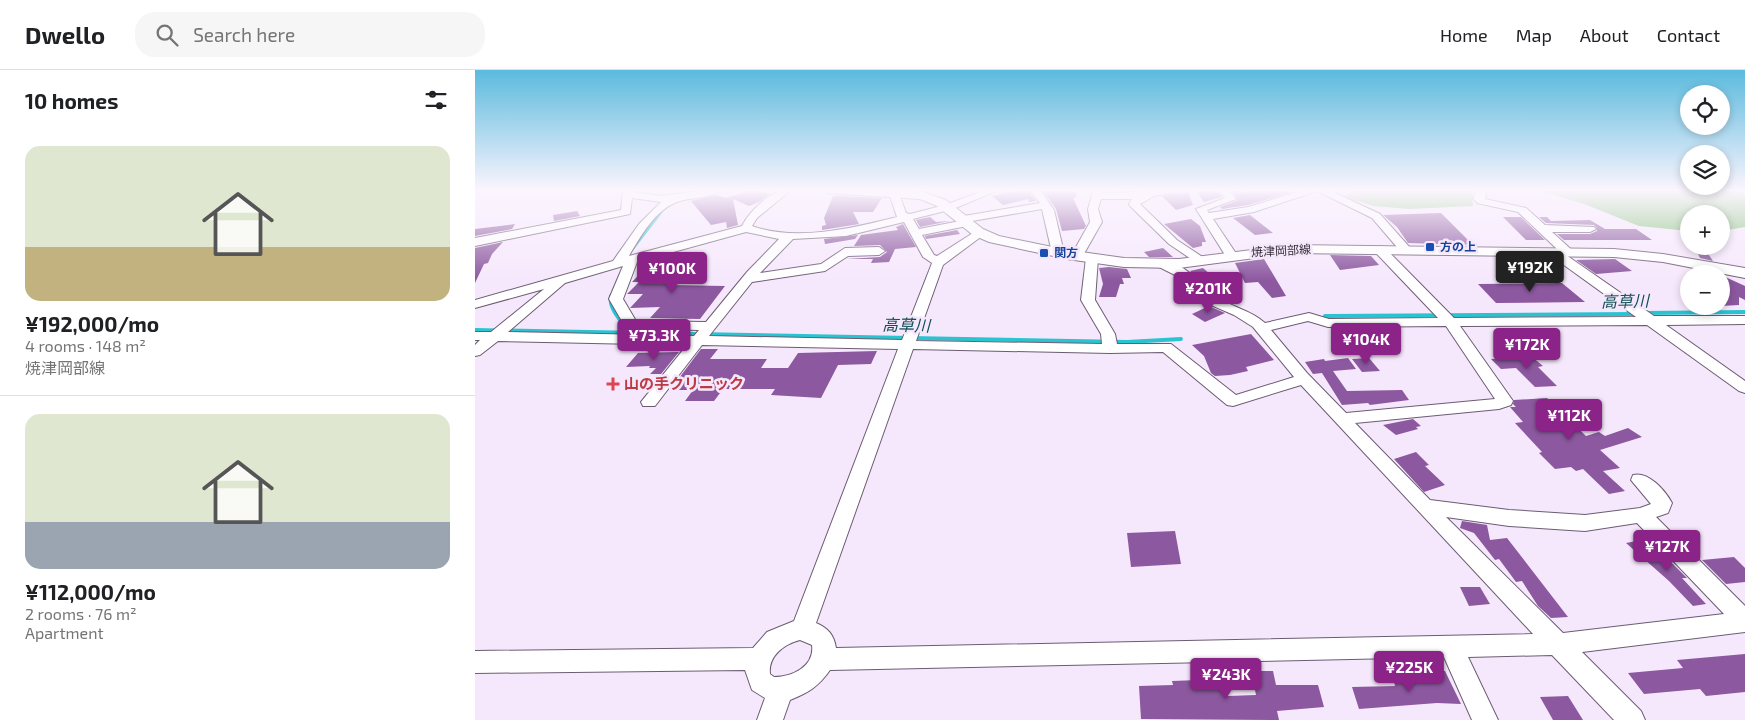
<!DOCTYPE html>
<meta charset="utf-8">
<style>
:root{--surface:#fff;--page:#f6f6f6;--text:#202124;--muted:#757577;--line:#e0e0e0;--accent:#8b2389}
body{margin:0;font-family:"Exo 2","Noto Sans JP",sans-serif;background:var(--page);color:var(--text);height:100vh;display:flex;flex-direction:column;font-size:19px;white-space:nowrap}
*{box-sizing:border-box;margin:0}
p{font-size:16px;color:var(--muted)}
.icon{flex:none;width:28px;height:28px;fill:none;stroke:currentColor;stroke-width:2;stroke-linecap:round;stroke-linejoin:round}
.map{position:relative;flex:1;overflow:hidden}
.side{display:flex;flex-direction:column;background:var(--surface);width:475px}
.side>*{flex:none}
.buttons{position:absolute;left:1205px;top:15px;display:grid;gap:10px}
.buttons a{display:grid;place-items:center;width:50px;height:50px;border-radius:50%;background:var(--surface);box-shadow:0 2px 8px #0003;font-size:25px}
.price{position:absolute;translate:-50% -42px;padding:0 11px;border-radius:5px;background:var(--accent);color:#fff;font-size:16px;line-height:32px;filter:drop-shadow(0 1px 2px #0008)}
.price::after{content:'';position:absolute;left:50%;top:30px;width:15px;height:11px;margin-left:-8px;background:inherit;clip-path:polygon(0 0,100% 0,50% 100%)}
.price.current{background:#222;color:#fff}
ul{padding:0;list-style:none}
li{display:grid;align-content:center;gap:10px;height:265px;padding:0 25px}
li+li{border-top:1px solid var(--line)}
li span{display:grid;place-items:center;height:155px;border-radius:15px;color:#555}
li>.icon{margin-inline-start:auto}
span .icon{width:90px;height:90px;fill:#fffc;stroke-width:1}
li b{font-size:21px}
h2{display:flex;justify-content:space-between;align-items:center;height:60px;padding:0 25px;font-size:21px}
header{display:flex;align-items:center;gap:30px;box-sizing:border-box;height:70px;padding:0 25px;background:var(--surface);border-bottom:1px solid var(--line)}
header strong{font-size:24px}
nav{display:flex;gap:28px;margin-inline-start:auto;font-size:18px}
.search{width:350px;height:45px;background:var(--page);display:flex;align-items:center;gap:12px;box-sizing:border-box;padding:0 18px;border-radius:20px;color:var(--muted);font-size:19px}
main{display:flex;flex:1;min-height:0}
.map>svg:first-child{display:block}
.forest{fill:#84c177}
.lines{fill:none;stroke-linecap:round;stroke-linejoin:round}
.stream-far1{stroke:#29c4d0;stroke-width:3}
.stream{stroke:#29c4d0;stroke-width:4}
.building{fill:#8c589f}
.minor-casing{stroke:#6c5c72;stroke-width:2}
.major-casing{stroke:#6c5c72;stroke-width:2}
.minor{fill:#fff;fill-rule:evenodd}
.major{fill:#fff;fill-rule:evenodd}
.transit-dot{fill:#1a4fb4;stroke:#f6e8fc;stroke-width:2}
.health-dot{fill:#e0444e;stroke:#f6e8fc;stroke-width:2}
.labels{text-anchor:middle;stroke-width:5;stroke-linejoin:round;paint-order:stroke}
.far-transit-label{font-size:12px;font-weight:bold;fill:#164399;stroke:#f6e8fc;text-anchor:start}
.far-street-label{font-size:12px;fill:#352e37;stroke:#f6e8fc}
.health-label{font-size:15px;font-weight:bold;fill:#be3a42;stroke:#f6e8fc;text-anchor:start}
.water-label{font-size:16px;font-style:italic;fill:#0e4d52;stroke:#f6e8fc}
</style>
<header>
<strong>Dwello</strong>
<div class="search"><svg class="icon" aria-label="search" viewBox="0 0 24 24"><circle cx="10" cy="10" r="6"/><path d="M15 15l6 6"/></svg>Search here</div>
<nav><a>Home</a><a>Map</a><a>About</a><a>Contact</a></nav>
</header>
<main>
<section class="side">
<h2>10 homes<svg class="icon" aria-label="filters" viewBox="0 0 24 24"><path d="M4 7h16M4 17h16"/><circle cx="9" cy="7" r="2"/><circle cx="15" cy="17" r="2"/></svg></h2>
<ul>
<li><span style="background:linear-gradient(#dfe7d0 65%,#c2b280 0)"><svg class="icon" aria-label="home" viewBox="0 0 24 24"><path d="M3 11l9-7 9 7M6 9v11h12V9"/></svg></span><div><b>¥192,000/mo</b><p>4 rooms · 148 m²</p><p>焼津岡部線</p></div></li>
<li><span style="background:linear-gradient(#dfe7d0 70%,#9aa5b1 0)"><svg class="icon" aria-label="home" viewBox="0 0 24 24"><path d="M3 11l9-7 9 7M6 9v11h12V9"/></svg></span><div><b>¥112,000/mo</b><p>2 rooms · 76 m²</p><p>Apartment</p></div></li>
</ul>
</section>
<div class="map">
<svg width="1270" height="650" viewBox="0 0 1270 650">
<rect width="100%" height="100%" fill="#f6e8fc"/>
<g class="forest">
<polygon points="878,120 993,120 997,122 998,136 934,139 899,136 869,127"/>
<polygon points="1063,120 1263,120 1270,125 1270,157 1246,161 1246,144 1214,144 1214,161 1164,156 1109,134"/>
</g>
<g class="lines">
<g class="stream-far1">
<polyline points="240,122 251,120"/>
<polyline points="158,178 190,137"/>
</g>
<g class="stream">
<path d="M136,226C133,239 148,253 156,263"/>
<polyline points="1169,243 1270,242"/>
<polyline points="850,246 1161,244"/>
<polyline points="0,260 652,272 706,269"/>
</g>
</g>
<g class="building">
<polygon points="276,120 285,120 295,124 284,132 274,136 258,129 263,155 252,158 251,152 236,155 216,131 241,125 251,128"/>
<polygon points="545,120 553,120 561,131 554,132 553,129 528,135 517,126"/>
<polygon points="567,120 600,120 601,127 598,128 611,156 609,159 587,161 581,139"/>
<polygon points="723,120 742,120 747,127 729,132 721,121"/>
<polygon points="756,120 763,120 763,123 761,124 782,120 813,120 814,123 773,135 747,139 745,137 763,130"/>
<polygon points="713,122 718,135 701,140 687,126"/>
<polygon points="358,126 367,126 407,128 398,142 378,142 384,154 347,160 347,156 351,155 349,148"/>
<polygon points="102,141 105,146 79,151 78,145"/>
<polygon points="966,143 998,175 933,173 922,157 908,145"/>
<polygon points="775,145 798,163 780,165 758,148"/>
<polygon points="455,147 461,152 475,151 445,157 441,150"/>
<polygon points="1028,147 1046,147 1070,170 1051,170"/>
<polygon points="1064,147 1072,147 1076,151 1115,150 1130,159 1161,159 1177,170 1089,170 1082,164 1115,164 1122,161 1122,158 1119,155 1071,153"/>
<polygon points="716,149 725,156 731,172 727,172 727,176 718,178 689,154"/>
<polygon points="40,154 37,159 0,166 0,159"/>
<polygon points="428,154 441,177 420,179 414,192 396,193 398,189 371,189 405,187 412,182 405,175 379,176 386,165 423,160 421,157"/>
<polygon points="482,160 485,164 451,169 450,166"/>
<polygon points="383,165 380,169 350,174 349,169"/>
<polygon points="28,172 17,184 13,193 9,194 0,213 0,178"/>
<polygon points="1219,176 1228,176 1238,191 1225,188"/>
<polygon points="688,178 698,187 674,187 669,182"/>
<polygon points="855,185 896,186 904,195 865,200"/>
<polygon points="789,189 811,226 797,228 783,212 770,213 760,193"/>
<polygon points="1140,189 1157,201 1121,204 1101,190"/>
<polygon points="211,193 193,215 250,216 225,249 175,248 185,237 155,238 168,224 152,224 164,212 157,212 174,194"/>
<polygon points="634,197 652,199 656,208 647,208 649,214 645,214 641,227 624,227 628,214 624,198"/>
<polygon points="728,198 744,212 731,215 715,201"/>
<polygon points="1246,205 1270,216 1270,230 1264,227 1264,235 1246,236"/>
<polygon points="1087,213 1110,232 1021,233 1003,214"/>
<polygon points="734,236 750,243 730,252 717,244"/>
<polygon points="776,264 799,290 771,297 773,301 755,305 740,306 736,303 729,286 717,275"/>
<polygon points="226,279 243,279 235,289 292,289 286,298 313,298 323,283 402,281 396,294 363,295 346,328 296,325 300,319 248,319 239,331 210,331 218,320 195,320"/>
<polygon points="204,282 186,304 175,304 181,298 174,298 175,296 151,297 163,283"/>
<polygon points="1056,286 1068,296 1063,297 1082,316 1060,317 1041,298 1026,299 1016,289"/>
<polygon points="873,288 881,299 858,301 872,321 927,320 934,330 895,335 893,333 867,335 847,303 838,304 830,292 849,289 850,291"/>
<polygon points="894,288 905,301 887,302 877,289"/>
<polygon points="1072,328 1111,366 1124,362 1130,366 1153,358 1167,367 1125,380 1145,398 1128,401 1150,421 1134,424 1108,399 1101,401 1096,397 1080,399 1064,383 1067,382 1040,353 1048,352 1035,337 1041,337 1038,334 1039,330"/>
<polygon points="938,349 946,356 941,357 943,359 921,365 908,355"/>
<polygon points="941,382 954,395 950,396 970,415 949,422 919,389"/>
<polygon points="987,451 1012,455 1015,470 1032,468 1093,547 1076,548 1063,536 1047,511 1041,512 1024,489 1020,490 999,463 985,458"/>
<polygon points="700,461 706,494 656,497 652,463"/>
<polygon points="1167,470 1187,490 1198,494 1212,508 1207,508 1231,534 1218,536 1194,511 1151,473"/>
<polygon points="1259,487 1270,498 1270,512 1251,514 1227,490"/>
<polygon points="985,517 1005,517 1015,534 994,536"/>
<polygon points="1270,584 1270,622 1231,626 1225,619 1169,624 1153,603 1208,598 1202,590"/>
<polygon points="776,601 798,601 801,615 843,615 849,637 802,641 804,650 666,649 664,616 698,615 697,611 750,609 753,626 781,625"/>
<polygon points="948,601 970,601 986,634 962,633 884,639 877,617 920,616 919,612 951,609"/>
<polygon points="1093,626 1108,650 1078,650 1065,627"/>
</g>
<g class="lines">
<g class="minor-casing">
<g id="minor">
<path d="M148,120H158V122L187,126L229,120H246C236,129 215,127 202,132C180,140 165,167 154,186L267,156C275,140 298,118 316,120L282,148L277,156C321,172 378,158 422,147L414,123L415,121H423L431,143L435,144L470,135L511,120H524L478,139L438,149L444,159L485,151V147L489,146L565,133L555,120H565L579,140L589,183L587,186L583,187L577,183L567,139L497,151V155L447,165L459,185L462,186L501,161H509L511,163L468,195L441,271L627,274L626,264L606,230L611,188L617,184L623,188L620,230L640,264L642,274H696L761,325L819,307L778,257L759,245L736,235L704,207L684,197L682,194L684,191C704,186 730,219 745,229C760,238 777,241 790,253L834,243L854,249L963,248L901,183L899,180L905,176L909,177L979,248L1161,247L1075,185L1073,182L1075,179L1083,180L1043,142L1002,133L998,128L1002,120H1012L1010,129L1051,138L1070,155L1119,157L1121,159L1115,162H1077L1099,182L1091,185L1179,246H1270V254L1191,255L1270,311V323L1264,321L1172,255L985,256L1038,331L1036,335L1024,339L880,353L955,430L1034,440L1110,445L1165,438L1176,434L1156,410L1158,405C1173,401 1190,420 1197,433L1193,443L1181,447L1270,536V562L1107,582L1166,641L1170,650H1139L1077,585L993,587L1023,650H997L969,587L355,600C344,616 333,623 315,630L308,650H282L290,628L277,620L270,600L0,603V581L278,578L292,562L319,551L423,279L227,275L180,336H168L166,332L212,275L23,271L5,285L0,286V275L5,270H0V262H16L69,219L0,238V230L138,191L164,154L186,132L157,128L155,144L0,176V168L146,140ZM429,152L448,187L457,193L427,270L234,266L277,212L350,201L373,186L404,185L410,181L404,177L370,178L346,194L285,203L318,169L371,166ZM271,162L304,169L272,202L231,252L161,251L148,229L162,192ZM148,196L134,229L151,258L224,260L219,266L33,262L90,213ZM833,251L853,257L971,256L1020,329L871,343L832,303L796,260ZM438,279L635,283L688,282L752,335L758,336L826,315L1058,564L361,578C359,565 353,558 341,553ZM971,447L1034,456L1110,461L1162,453L1249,544L1088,563ZM325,570L337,575C340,597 316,607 299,607L295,604C293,586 309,574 325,570Z"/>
<path d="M616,120H626L628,123C653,123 677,120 702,120L701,122L679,126L665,134L702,170L732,190L726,194L722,193L694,174L655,136L654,134L657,129H626L623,139L627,152L606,189H598L596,186L615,152L613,139L618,122Z"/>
<polygon points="744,120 754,120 761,129 732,140 734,143 773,137 829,120 854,120 905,144 937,180 931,184 927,183 897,148 842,121 779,142 738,149 762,185 760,188 752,188 721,139 750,128"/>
</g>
</g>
<g class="major-casing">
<polygon id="major" points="350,120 432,120 448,122 471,130 508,159 524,166 592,180 649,188 704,189 817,175 1139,179 1188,184 1270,198 1270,208 1188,192 1139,187 817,183 704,198 649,197 592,189 514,172 498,165 462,136 445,129 352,123"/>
</g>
<use href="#minor" class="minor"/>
<use href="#major" class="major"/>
</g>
<linearGradient id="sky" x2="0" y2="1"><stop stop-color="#5bbade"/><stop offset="0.57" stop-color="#fbf5fe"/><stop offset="1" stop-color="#fbf5fe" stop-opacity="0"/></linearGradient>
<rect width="1270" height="211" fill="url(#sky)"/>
<g class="transit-dot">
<rect x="950" y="172" width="10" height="10" rx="2.5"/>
<rect x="564" y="178" width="10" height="10" rx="2.5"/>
</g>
<path class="health-dot" d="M135.5 306.5h5v5h5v5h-5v5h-5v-5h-5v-5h5z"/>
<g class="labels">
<g class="far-transit-label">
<text x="965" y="181">方の上</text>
<text x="579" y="187">関方</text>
</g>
<g class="far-street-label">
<text transform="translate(806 181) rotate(-3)" y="4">焼津岡部線</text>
</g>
<g class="health-label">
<text x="149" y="319">山の手クリニック</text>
</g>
<g class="water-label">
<text transform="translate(1150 231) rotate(-1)" y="6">高草川</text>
<text transform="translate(431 255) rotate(1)" y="6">高草川</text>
</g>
</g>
</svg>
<div class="buttons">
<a><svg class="icon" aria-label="locate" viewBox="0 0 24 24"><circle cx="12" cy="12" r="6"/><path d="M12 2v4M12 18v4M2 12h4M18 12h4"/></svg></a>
<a><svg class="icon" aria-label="layers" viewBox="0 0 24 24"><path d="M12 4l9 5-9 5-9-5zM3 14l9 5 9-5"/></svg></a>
<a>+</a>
<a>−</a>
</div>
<b class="price current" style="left:1055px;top:223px">¥192K</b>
<b class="price" style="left:197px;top:224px">¥100K</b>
<b class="price" style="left:733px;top:244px">¥201K</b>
<b class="price" style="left:179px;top:291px">¥73.3K</b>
<b class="price" style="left:891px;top:295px">¥104K</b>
<b class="price" style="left:1052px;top:300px">¥172K</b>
<b class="price" style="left:1094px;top:371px">¥112K</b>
<b class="price" style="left:1192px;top:502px">¥127K</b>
<b class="price" style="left:934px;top:623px">¥225K</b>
<b class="price" style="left:751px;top:630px">¥243K</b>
</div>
</main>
